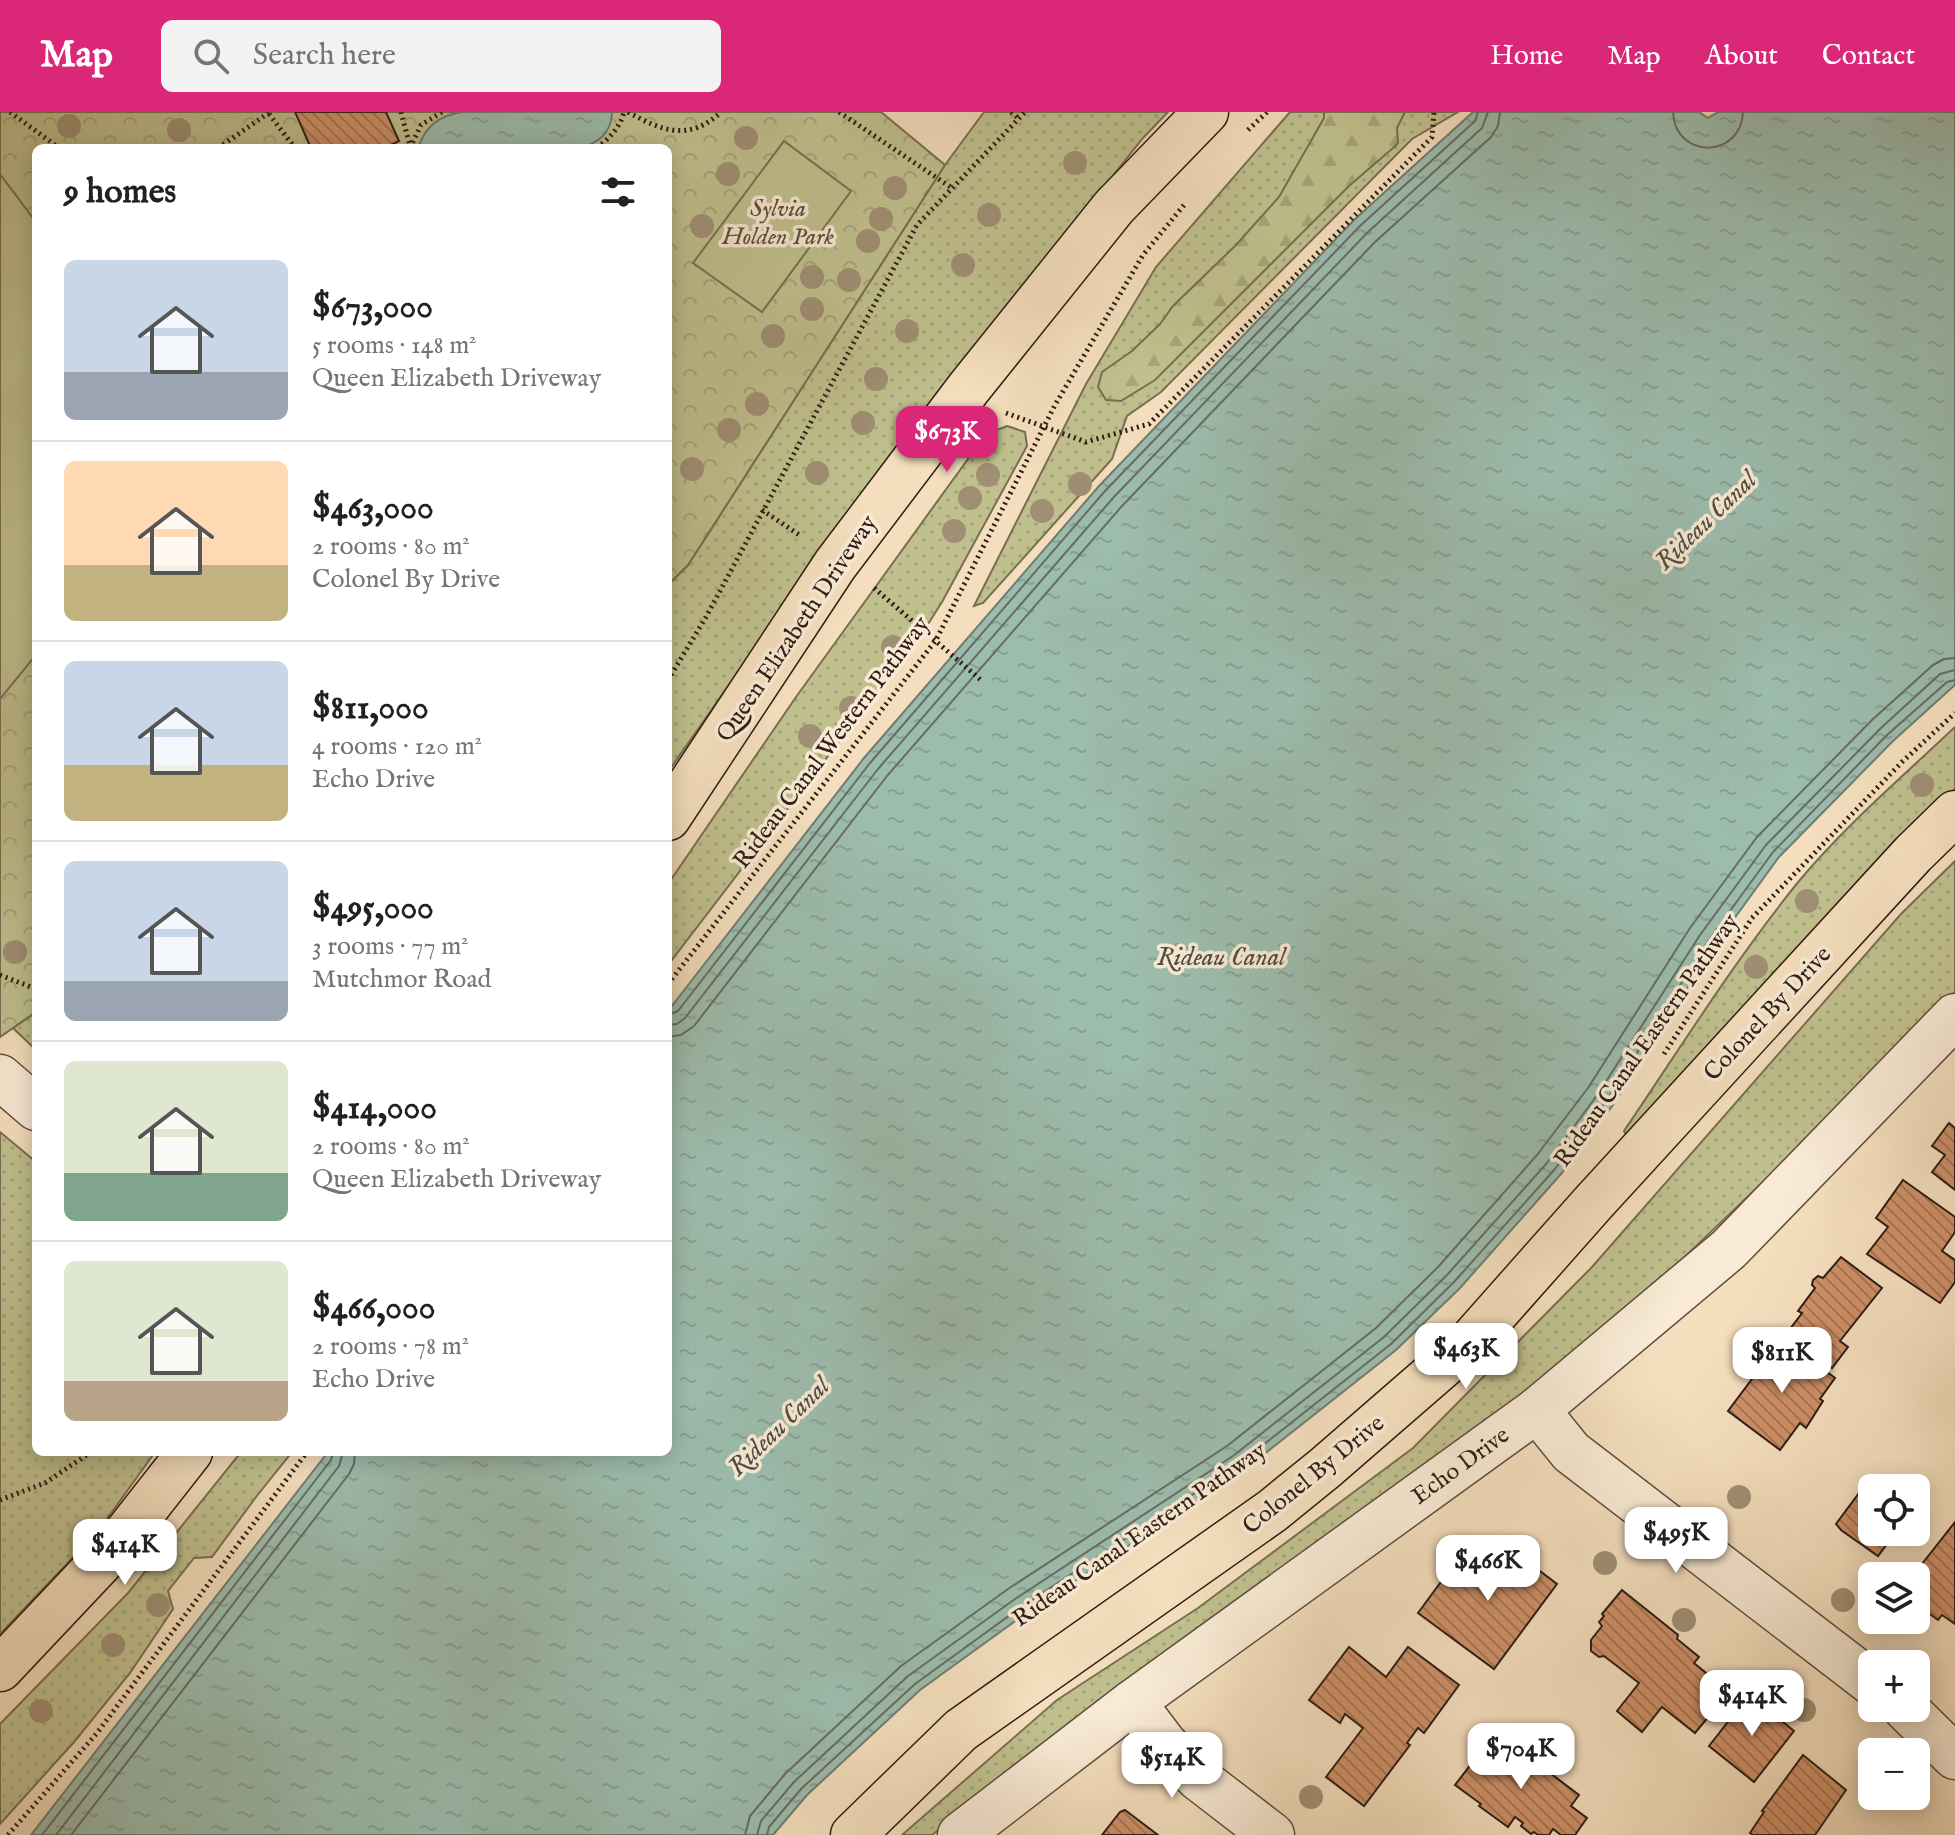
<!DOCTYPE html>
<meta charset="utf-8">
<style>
:root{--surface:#fff;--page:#f2f2f2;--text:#202124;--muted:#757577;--line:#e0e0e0;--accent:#db2777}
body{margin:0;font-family:"IM FELL English",serif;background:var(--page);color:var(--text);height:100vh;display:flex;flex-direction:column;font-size:30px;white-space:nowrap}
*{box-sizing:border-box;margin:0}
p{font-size:26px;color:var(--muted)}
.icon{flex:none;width:44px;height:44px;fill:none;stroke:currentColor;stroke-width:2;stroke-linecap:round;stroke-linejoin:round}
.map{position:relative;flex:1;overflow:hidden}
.panel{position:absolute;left:32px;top:32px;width:640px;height:1312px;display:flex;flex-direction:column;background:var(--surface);border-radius:12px;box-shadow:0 4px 20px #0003}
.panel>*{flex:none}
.controls{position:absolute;left:1858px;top:1362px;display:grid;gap:16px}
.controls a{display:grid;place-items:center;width:72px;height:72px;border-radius:12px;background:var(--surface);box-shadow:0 4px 20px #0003;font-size:40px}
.price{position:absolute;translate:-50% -68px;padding:0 18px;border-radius:16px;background:#fff;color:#222;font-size:26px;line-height:52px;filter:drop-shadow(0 2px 4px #0008)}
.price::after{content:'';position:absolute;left:50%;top:48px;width:24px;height:18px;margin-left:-12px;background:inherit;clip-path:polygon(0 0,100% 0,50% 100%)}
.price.active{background:var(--accent);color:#fff}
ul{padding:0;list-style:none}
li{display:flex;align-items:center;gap:24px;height:200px;padding:0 32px}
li+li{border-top:2px solid var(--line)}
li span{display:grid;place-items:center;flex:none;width:224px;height:160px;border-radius:12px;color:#555}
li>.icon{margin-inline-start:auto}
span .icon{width:96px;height:96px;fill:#fffc;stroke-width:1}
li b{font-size:34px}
h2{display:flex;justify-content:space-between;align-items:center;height:96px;padding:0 32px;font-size:34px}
header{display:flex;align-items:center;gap:48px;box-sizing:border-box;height:112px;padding:0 40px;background:var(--accent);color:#fff}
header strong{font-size:38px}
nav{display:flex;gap:44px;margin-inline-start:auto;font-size:28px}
.search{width:560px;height:72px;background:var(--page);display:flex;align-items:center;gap:20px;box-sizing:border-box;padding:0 28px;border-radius:12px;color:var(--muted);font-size:30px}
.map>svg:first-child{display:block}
.grass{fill:url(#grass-dots);stroke:#786e52;stroke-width:2}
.forest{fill:url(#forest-firs);stroke:#786e52;stroke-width:2}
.park{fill:url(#park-crowns);stroke:#786e52;stroke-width:2}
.pitch{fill:#c0c08e;stroke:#786e52;stroke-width:2}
.water{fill:url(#water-ripples);stroke:#707c70;stroke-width:2}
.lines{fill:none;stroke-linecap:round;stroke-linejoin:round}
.shore{stroke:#666c61;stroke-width:2}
.building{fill:url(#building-back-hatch);stroke:#2f1d15;stroke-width:2}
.minor-casing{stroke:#604d3f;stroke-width:47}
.major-casing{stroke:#2f1d15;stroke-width:47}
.path{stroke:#2f1d15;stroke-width:5;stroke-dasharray:2 4;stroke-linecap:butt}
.minor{stroke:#f8ead4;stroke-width:44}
.major{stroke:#f4debd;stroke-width:44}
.tree{fill:#9f8f74}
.labels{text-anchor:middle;stroke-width:7;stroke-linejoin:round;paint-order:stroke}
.park-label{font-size:24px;font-style:italic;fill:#5a4e39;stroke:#f8ead4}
.street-label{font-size:24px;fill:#2f1d15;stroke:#f8ead4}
.water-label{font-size:26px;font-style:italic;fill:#504d43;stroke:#f8ead4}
</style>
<header>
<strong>Map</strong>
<div class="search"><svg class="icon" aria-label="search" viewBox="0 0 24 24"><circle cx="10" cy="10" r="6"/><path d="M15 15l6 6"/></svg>Search here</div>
<nav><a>Home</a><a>Map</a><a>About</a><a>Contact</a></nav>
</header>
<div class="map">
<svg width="1955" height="1723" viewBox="0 0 1955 1723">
<defs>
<pattern id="grass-dots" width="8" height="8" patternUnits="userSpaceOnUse" patternTransform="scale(2)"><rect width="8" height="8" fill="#c0c08e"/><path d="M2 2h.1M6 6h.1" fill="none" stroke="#a5a57a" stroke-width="1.8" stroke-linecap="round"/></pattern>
<pattern id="forest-firs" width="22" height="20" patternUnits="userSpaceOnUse" patternTransform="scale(2)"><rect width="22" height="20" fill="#c0c08e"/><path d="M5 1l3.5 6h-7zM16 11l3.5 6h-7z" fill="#a5a57a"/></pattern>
<pattern id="park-crowns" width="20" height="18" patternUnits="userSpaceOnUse" patternTransform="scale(2)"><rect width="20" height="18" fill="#c0c08e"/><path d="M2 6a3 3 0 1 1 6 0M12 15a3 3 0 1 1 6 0" fill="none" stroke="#a5a57a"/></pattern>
<pattern id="water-ripples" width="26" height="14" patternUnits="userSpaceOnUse" patternTransform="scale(2)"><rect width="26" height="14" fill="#9cbcad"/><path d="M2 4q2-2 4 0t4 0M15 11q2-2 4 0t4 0" fill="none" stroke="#87a194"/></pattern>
<pattern id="building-back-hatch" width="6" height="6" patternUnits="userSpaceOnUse" patternTransform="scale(2)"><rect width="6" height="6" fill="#cd9068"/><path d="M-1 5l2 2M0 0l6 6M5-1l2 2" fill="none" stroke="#a77554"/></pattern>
</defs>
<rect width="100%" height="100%" fill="#f4debd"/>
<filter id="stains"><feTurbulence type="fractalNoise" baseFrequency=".0025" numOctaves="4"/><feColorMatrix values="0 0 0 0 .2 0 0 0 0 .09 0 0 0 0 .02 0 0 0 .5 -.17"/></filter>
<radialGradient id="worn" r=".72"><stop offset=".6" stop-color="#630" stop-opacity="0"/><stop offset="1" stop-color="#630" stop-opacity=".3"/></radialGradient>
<g class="grass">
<polygon points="984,0 1168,0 1143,26 889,344 668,660 668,473 688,453 945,53"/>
<polygon points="1290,0 1458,0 1412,27 1161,280 1127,304 1112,347 983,491 974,494 1086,272 1156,155"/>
<polygon points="1007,314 1025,320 1027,334 942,490 923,520 668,853 668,772 796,585 986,322"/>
<path d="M1955,615V677L1882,750L1627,1024L1624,1019C1681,935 1735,848 1799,769C1846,713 1902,665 1955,615Z"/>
<path d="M1955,749V880C1818,1016 1682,1153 1536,1280L1063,1619L932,1723H902L1057,1588L1198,1496L1413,1336L1592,1155L1901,802Z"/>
<polygon points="36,900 36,938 13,916"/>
<polygon points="0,1020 36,1050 36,1340 155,1340 99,1418 0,1522"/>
<polygon points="241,1340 292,1340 256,1385 212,1445 194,1446 168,1479 173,1497 130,1561 74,1630 0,1712 0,1612 128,1481"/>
</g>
<polygon class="forest" points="1324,0 1405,0 1397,16 1398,31 1393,36 1349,74 1155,268 1121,289 1106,288 1098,275 1102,260 1132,239 1160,212 1173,194 1236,133 1279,85 1324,6"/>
<polygon class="park" points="0,0 881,0 945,53 688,453 668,473 668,36 36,36 36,900 0,925"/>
<g class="pitch">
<polygon points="784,29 851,79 762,200 693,151"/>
<polygon points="0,62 36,110 36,543 0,587"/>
</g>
<g class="water">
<path d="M462,0H612V1C611,22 598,32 578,36H418C426,13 439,4 462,0Z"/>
<polygon points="1473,0 1699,0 1708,6 1718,0 1955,0 1955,573 1893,629 1779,745 1715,833 1613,993 1561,1062 1460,1176 1396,1238 1244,1358 1025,1502 920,1578 807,1683 773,1723 31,1723 328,1340 668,1340 668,899 864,646 1099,374 1354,108"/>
</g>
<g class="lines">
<g class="shore">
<path d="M1673,0C1675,48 1741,47 1743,0"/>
<polyline points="668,903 678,899 870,651 1105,379 1360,114 1475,9 1478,0"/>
<polyline points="668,913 677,912 685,906 878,657 1113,386 1367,121 1482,16 1488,0"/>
<polyline points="668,925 681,923 694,914 887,664 1122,394 1375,130 1491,25 1498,14 1500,0"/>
<polyline points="42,1723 331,1348 333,1340"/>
<polyline points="56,1723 339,1354 343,1340"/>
<polyline points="71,1723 349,1362 354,1352 355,1340"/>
<polyline points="745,1723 750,1704 785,1662 901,1554 1008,1477 1227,1334 1376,1216 1438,1155 1537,1043 1588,976 1690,816 1757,725 1872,608 1933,553 1944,547 1955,546"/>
<polyline points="757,1723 761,1709 794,1670 908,1564 1015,1487 1233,1344 1384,1225 1447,1163 1547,1051 1598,982 1700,823 1766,733 1881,616 1940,562 1955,558"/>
<polyline points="767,1723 769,1715 801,1677 915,1572 1021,1495 1239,1352 1391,1232 1454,1170 1555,1057 1607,988 1708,829 1773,740 1887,623 1947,570 1955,568"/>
</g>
</g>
<g class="building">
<polygon points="295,0 386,0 399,29 385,36 311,36"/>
<polygon points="1949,1011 1955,1016 1955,1078 1932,1060 1945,1043 1932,1034"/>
<polygon points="1903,1068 1955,1105 1955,1120 1942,1139 1955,1148 1955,1170 1940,1191 1867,1142 1888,1115 1876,1106"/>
<polygon points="1841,1145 1882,1176 1840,1229 1848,1235 1832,1256 1787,1221 1802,1201 1798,1199 1815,1176 1812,1173 1813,1168 1818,1164 1823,1166"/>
<polygon points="1782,1227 1835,1266 1820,1287 1823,1289 1806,1316 1800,1311 1780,1338 1728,1299"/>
<polygon points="1871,1365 1886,1376 1872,1376 1872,1420 1896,1420 1878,1444 1841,1418 1836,1412"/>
<polygon points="1955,1410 1955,1512 1942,1503 1938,1508 1916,1492 1916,1464 1903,1464 1911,1452 1918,1457"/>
<polygon points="1503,1431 1557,1472 1494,1557 1418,1501 1460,1444 1482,1460"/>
<polygon points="1622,1478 1678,1523 1677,1527 1699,1545 1694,1551 1729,1580 1695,1621 1662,1595 1642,1620 1617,1599 1639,1571 1604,1544 1599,1545 1591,1539 1591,1528 1602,1514 1599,1510 1604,1504 1602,1502"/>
<polygon points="1349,1535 1386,1565 1408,1535 1459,1573 1424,1621 1418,1616 1407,1631 1410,1633 1364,1694 1326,1665 1363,1616 1345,1602 1340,1611 1309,1588"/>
<polygon points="1749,1583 1763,1594 1767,1590 1782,1602 1778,1606 1794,1619 1754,1670 1709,1634"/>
<polygon points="1496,1620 1579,1683 1571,1694 1587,1706 1575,1723 1561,1723 1553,1717 1549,1723 1538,1723 1534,1720 1531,1722 1521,1714 1523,1711 1515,1705 1508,1715 1479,1694 1481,1692 1455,1673"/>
<polygon points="1803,1643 1846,1678 1815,1723 1753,1723 1750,1721 1764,1700 1762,1699"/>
<polygon points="1125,1698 1158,1723 1102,1723 1120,1700"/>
</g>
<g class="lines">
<g class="minor-casing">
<g id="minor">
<polyline points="0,965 36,996"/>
<polyline points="1537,1298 1571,1340 1872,1571"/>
<polyline points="1133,1590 1164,1631 1198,1666 1272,1723"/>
<polyline points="1905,1596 1955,1645"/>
<polyline points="960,1723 1133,1590 1537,1298 1729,1137 1955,904"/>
</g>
</g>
<g class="major-casing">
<g id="major">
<polyline points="668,706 835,453 968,277 1114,95 1206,0"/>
<polyline points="0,1557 117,1433 190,1340"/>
<polyline points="853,1723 961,1618 1272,1399 1325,1356 1469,1231 1594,1090 1913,742 1955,701"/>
</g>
</g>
<g class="path">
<polyline points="10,0 59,36"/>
<polyline points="401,0 410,34 406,36"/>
<path d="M628,0C662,19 689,30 721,0"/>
<polyline points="839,0 952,76"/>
<polyline points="1011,0 1018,6"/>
<polyline points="269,2 295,36"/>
<polyline points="1248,18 1267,0"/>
<polyline points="218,36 270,0"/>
<polyline points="410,36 421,13 442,0"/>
<path d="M597,36C609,26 620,16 624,0"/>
<polyline points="1006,301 1086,330 1149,312 1432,25 1434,0"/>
<polyline points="762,398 801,424"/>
<polyline points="874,476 982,569"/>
<polyline points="668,568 706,505 917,113 1025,0"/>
<polyline points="0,863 36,877"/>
<polyline points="668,872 936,528 1055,293 1143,143 1184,93"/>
<polyline points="1664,942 1752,806 1902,650 1955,601"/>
<polyline points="0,1388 45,1371 91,1340"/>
<polyline points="8,1723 97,1621 307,1340"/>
</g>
<use href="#minor" class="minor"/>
<use href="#major" class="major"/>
</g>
<g class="tree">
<circle cx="69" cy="14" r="12"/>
<circle cx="179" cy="18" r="12"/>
<circle cx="746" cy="26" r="12"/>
<circle cx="1075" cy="51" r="12"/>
<circle cx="728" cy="62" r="12"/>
<circle cx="895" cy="76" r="12"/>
<circle cx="989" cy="103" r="12"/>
<circle cx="881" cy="107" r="12"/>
<circle cx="702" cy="114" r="12"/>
<circle cx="868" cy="129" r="12"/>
<circle cx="963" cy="153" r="12"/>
<circle cx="812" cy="165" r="12"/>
<circle cx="849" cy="168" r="12"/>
<circle cx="812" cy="197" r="12"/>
<circle cx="907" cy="219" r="12"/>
<circle cx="773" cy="224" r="12"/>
<circle cx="876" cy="267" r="12"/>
<circle cx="757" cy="292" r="12"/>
<circle cx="863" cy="311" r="12"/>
<circle cx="729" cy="318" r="12"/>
<circle cx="692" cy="357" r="12"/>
<circle cx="817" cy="361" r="12"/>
<circle cx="988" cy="363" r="12"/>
<circle cx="1080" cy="372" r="12"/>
<circle cx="970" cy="386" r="12"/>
<circle cx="1042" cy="399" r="12"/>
<circle cx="954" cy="419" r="12"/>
<circle cx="893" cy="535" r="12"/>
<circle cx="851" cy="596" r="12"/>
<circle cx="810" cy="624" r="12"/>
<circle cx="1922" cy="673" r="12"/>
<circle cx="1807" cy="789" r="12"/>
<circle cx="15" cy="840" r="12"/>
<circle cx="1756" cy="855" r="12"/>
<circle cx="1739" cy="1385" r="12"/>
<circle cx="1605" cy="1451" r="12"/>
<circle cx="1843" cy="1488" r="12"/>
<circle cx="158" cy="1493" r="12"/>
<circle cx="1684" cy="1508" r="12"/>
<circle cx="113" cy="1533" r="12"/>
<circle cx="1804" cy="1598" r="12"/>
<circle cx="41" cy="1599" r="12"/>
<circle cx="1311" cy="1685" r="12"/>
</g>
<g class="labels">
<g class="park-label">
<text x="778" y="104">Sylvia<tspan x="778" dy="28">Holden Park</tspan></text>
</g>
<g class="street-label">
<text transform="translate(796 516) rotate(-56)" y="8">Queen Elizabeth Driveway</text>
<text transform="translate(831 630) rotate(-53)" y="8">Rideau Canal Western Pathway</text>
<text transform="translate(1767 901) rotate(-47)" y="8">Colonel By Drive</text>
<text transform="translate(1646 928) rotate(-55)" y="8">Rideau Canal Eastern Pathway</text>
<text transform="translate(1460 1353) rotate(-36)" y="8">Echo Drive</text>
<text transform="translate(1313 1362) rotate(-39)" y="8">Colonel By Drive</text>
<text transform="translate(1139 1422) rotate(-35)" y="8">Rideau Canal Eastern Pathway</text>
</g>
<g class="water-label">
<text transform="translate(1705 408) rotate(-44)" y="9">Rideau Canal</text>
<text x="1221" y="853">Rideau Canal</text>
<text transform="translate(778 1314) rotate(-44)" y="9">Rideau Canal</text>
</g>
</g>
<rect width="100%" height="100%" filter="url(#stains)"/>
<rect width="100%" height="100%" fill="url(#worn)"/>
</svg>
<div class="controls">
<a><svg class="icon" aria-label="locate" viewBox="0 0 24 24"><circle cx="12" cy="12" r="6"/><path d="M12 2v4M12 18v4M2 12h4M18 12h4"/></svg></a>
<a><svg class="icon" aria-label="layers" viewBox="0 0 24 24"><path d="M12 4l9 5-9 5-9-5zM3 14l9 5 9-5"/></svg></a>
<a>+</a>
<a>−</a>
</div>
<b class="price active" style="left:947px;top:362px">$673K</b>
<b class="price" style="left:1466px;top:1279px">$463K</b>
<b class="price" style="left:1782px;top:1283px">$811K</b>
<b class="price" style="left:1676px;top:1463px">$495K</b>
<b class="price" style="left:125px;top:1475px">$414K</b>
<b class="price" style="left:1488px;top:1491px">$466K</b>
<b class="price" style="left:1752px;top:1626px">$414K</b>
<b class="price" style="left:1521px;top:1679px">$704K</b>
<b class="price" style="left:1172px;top:1688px">$514K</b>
<section class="panel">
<h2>9 homes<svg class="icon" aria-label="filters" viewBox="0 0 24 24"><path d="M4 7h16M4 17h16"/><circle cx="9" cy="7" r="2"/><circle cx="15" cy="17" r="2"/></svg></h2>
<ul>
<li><span style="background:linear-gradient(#c9d6e8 70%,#9aa5b1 0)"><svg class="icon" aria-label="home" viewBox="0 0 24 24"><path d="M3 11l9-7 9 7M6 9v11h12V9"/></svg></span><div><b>$673,000</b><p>5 rooms · 148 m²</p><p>Queen Elizabeth Driveway</p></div></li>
<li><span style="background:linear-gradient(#ffd9b3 65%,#c2b280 0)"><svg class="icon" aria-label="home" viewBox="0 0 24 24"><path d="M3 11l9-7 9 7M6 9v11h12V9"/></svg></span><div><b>$463,000</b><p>2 rooms · 80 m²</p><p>Colonel By Drive</p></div></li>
<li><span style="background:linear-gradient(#c9d6e8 65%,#c2b280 0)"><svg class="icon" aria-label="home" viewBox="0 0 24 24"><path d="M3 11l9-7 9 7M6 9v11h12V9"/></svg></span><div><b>$811,000</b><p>4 rooms · 120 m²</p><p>Echo Drive</p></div></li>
<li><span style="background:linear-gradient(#c9d6e8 75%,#9aa5b1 0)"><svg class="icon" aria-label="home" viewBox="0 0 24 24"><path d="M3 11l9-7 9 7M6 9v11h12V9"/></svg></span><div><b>$495,000</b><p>3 rooms · 77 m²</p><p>Mutchmor Road</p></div></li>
<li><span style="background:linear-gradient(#dfe7d0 70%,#7fa58c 0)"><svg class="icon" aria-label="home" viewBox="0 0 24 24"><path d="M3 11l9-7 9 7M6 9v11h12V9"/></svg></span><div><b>$414,000</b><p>2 rooms · 80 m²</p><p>Queen Elizabeth Driveway</p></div></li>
<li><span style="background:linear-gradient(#dfe7d0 75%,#b9a48a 0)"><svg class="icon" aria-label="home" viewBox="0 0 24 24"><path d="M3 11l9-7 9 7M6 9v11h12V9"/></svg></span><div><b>$466,000</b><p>2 rooms · 78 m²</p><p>Echo Drive</p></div></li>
</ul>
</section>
</div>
